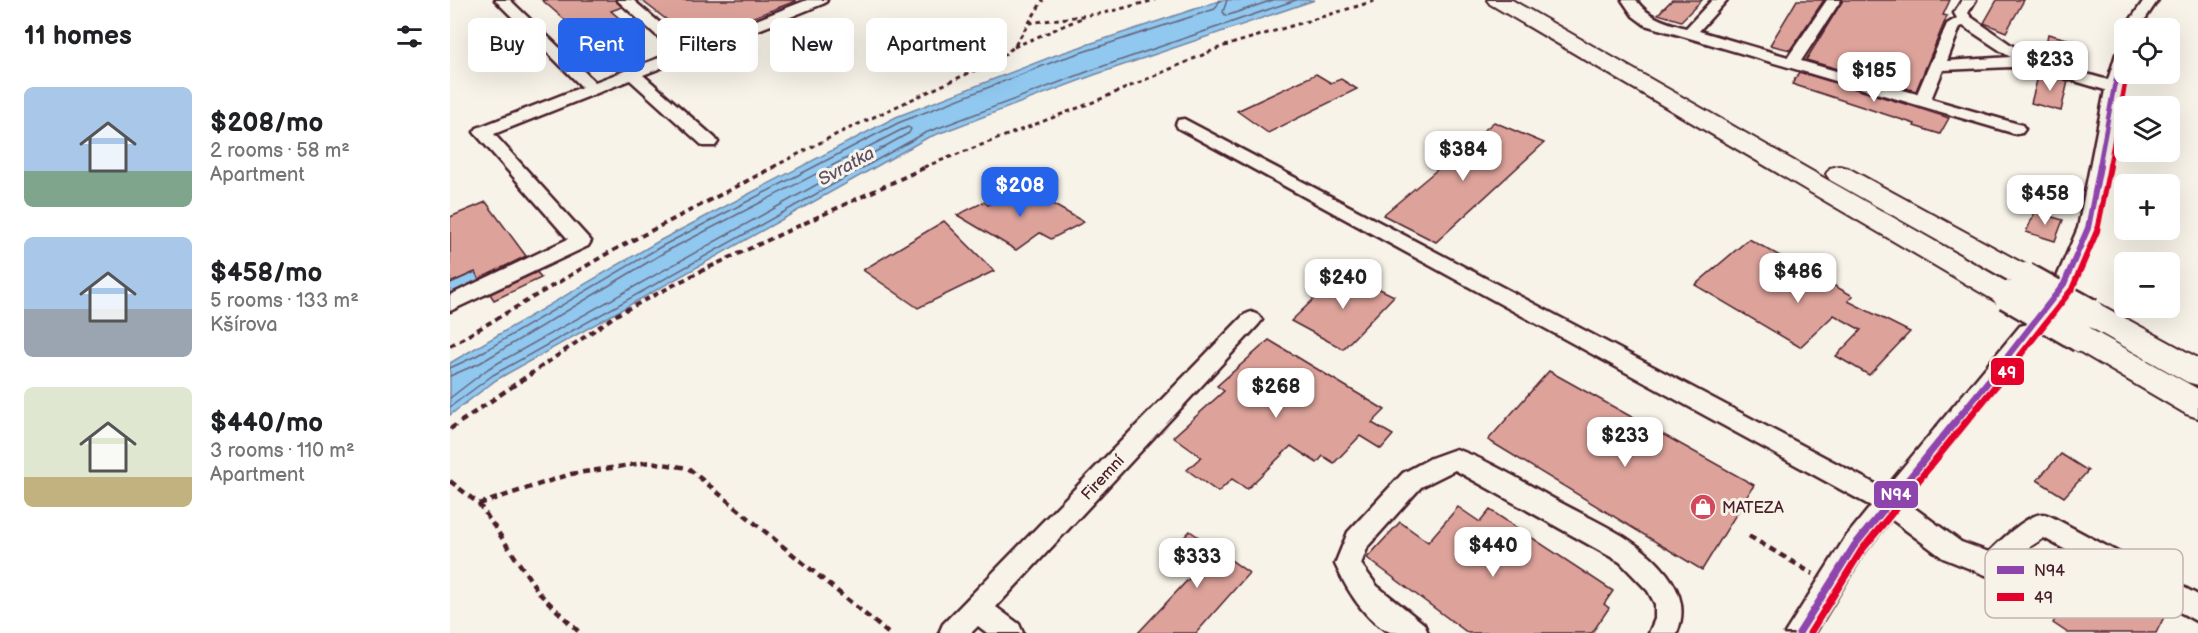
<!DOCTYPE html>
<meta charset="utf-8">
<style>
:root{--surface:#fff;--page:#f2f2f2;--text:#202124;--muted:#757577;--accent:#2563eb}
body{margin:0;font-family:"Balsamiq Sans",sans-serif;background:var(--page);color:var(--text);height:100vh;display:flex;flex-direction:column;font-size:22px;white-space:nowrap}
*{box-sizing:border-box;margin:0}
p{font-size:20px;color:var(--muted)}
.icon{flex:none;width:33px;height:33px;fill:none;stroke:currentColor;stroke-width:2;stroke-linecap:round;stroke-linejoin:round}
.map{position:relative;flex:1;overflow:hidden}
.side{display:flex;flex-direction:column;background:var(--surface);width:450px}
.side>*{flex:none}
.top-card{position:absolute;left:18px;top:18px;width:570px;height:54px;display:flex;gap:12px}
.fabs{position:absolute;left:1664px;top:18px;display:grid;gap:12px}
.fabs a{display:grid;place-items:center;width:66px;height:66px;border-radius:9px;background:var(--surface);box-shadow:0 6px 24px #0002;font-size:30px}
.price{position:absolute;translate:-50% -51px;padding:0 14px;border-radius:12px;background:#fff;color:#222;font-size:20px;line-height:39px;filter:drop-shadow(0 2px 3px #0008)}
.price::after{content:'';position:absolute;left:50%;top:36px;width:18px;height:14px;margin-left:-9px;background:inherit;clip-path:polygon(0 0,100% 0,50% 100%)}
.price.on{background:var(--accent);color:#fff}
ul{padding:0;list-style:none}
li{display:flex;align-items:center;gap:18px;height:150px;padding:0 24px}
li span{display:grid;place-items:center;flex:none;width:168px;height:120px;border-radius:9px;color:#555}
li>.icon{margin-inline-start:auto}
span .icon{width:72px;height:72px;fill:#fffc;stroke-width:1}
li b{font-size:26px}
h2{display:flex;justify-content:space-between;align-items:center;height:72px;padding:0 24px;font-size:26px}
.tag{padding:0 21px;border-radius:9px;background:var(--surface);box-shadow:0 6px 24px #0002;font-size:21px;line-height:54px}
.tag.on{background:var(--accent);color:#fff}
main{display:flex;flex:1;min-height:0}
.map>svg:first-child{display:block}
.water{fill:#90c8ef;stroke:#7484a1;stroke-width:1.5}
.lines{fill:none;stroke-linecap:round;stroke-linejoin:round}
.shore{stroke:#666379;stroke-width:1.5}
.building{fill:#dda39b;stroke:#4a1f2b;stroke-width:1.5}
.minor-casing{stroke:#4a1f2b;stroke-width:5}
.highway-casing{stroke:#4a1f2b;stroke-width:4}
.path-far2{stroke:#4a1f2b;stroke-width:3;stroke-dasharray:4.5 4;stroke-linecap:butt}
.path-far1{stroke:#4a1f2b;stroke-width:4;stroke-dasharray:6 4.5;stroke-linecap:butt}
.path{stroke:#4a1f2b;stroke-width:4.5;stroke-dasharray:7 5;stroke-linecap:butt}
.minor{fill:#f7f3e8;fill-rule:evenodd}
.highway{fill:#f7f3e8;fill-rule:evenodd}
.highway-bridge-casing{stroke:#4a1f2b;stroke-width:33;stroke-linecap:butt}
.highway-bridge{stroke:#f7f3e8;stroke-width:28}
.bus-1-far2-casing{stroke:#f7f3e8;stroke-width:8}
.bus-1-far1-casing{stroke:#f7f3e8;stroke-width:10}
.bus-1-casing{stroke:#f7f3e8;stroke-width:11}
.bus-2-far2-casing{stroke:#f7f3e8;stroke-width:8}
.bus-2-far1-casing{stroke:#f7f3e8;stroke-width:10}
.bus-2-casing{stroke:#f7f3e8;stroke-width:11}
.bus-1-far2{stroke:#8e44ad;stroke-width:4.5}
.bus-1-far1{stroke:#8e44ad;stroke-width:6}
.bus-1{stroke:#8e44ad;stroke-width:7}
.bus-2-far2{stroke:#e4002b;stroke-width:4.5}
.bus-2-far1{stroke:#e4002b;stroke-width:6}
.bus-2{stroke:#e4002b;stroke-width:7}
.labels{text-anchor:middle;stroke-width:6;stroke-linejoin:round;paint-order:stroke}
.street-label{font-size:16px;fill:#4a1f2b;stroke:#f7f3e8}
.poi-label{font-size:16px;fill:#4a1f2b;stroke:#f7f3e8;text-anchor:start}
.water-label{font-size:18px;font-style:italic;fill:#5f5266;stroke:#f7f3e8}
.key{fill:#f7f3e8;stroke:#c3b3af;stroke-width:1.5}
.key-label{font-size:16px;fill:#4a1f2b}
.line-badge{stroke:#f7f3e8;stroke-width:2}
.badge-label{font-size:16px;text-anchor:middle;font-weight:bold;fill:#fff}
</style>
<main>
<section class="side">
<h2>11 homes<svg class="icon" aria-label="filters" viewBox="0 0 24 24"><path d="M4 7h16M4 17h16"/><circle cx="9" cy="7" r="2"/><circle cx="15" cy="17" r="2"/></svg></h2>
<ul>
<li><span style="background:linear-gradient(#a9c7e8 70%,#7fa58c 0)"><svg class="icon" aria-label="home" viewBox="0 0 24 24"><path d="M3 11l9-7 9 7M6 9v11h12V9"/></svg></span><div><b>$208/mo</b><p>2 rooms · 58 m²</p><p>Apartment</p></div></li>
<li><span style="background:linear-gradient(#a9c7e8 60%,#9aa5b1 0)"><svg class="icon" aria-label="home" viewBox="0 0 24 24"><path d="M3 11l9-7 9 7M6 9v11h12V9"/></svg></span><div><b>$458/mo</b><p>5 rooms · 133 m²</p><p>Kšírova</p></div></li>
<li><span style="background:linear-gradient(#dfe7d0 75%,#c2b280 0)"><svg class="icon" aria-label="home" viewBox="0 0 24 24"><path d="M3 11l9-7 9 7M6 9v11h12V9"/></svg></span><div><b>$440/mo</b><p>3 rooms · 110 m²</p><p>Apartment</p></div></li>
</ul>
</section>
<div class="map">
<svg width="1748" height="633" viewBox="0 0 1748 633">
<rect width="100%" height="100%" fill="#f7f3e8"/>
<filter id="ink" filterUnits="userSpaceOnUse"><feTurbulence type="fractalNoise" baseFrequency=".0167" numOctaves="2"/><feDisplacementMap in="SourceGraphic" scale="12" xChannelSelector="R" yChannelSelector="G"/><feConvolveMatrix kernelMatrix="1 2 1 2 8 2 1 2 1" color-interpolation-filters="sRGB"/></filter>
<g filter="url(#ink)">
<g class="water">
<polygon points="772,0 865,0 644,75 477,138 46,380 0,415 0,363 209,241 446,117 606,55"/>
<polygon points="72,251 79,261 0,297 0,283"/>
</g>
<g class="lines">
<g class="shore">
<polyline points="777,0 773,12 776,16 823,0"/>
<polyline points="0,368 26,356 212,246 448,123 608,60 765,9 770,0"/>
<polyline points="0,376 30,363 215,252 451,130 458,127 461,129 459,133 39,368 0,398"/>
<polyline points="0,407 43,375 475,133 642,70 846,0"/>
</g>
</g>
<g class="building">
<polygon points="92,0 165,0 172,7 161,11 169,18 150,24 193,56 163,67 130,33"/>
<polygon points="191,0 346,0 346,1 243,40"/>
<polygon points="1222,0 1252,0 1231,21 1208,14"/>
<polygon points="1347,0 1374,0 1340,50 1320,45"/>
<polygon points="1393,0 1500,0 1493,15 1497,16 1466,91 1356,60"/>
<polygon points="1547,0 1574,0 1556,32 1534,23"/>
<polygon points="1598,34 1625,41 1621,60 1623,61 1622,68 1593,59"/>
<polygon points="1349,72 1462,106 1499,118 1490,134 1464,126 1465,124 1342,84"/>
<polygon points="1589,73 1618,81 1611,111 1581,103"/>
<polygon points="866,74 881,83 891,79 907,89 818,133 787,111"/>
<polygon points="1044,122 1094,143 986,242 933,215"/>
<polygon points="569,185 634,222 601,239 590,233 566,250 507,215 534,202 538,205"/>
<polygon points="36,202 76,256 29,279 25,272 0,283 0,217"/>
<polygon points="1585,212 1613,220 1605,241 1576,232"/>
<polygon points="494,221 544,271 468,308 413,270"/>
<polygon points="1299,239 1403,296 1398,301 1460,332 1419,375 1386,356 1411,330 1384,315 1350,347 1245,285"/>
<polygon points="893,271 944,296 893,349 841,321"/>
<polygon points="87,272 91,278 44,300 40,294"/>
<polygon points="819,340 935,410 922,423 943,435 931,449 910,436 884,463 873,456 867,463 841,446 797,489 782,479 768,492 737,470 751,457 723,437 774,391 767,386"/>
<polygon points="1099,371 1304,485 1252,570 1038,440"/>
<polygon points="1611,454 1638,471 1614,497 1587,480"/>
<polygon points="1008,507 1030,522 1040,510 1163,591 1154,604 1159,608 1142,633 1018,633 917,558 950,522 978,542"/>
<polygon points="740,531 799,573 746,633 688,633 747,570 721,551"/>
<polygon points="1608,555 1714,617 1706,633 1618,633 1603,623 1610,610 1585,593"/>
</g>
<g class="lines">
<g class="minor-casing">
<g id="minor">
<polygon points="45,0 60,0 145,82 225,52 167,0 183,0 238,47 357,0 377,0 375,3 333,20 352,33 355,36 352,39 342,39 321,25 193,75 265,138 268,142 265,146 253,146 180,80 44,134 141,241 138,246 0,311 0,295 118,239 24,132 27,128 132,87"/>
<path d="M1172,0H1186C1199,18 1215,22 1236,28L1262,0H1277L1249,31L1338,57L1377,0H1391L1351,61L1467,94L1497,24L1507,18L1504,13L1512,0H1526L1518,13L1521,17L1567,49L1593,62L1658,80L1666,54L1674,49V74H1676L1648,228L1621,289L1614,291L1607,289L1604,284L1628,228L1655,90L1581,68L1561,67L1493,70L1481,99L1572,125L1575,129L1572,133L1566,134L1195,25L1183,16ZM1513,26L1557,55L1561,57L1497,61L1510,27Z"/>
<polygon points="1694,0 1708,0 1689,28 1675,28"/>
<path d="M734,119L1435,489L1570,326L1578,324L1586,326L1589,332L1586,338L1455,501L1511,542L1539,552C1549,542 1577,514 1593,514C1596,514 1599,516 1602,517L1748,595V622L1594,538L1575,550L1552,574L1543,578L1493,558L1441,519L1413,554L1365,633H1335L1395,538L1421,506L728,128L726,124L728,120Z"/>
<polygon points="801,312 808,315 812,320 808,325 546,607 569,624 573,633 537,633 528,626 521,633 489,633 493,624 794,315"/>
<path d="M1006,449C1040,461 1072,481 1104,499C1141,520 1190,538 1217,574C1231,593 1236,611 1227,633H1199L1205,619V604L1198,591L1170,562L1005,470L971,487L918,546L911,564L927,586L974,624L978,633C967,633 950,633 940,632C915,621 896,588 885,564L898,532L953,473L981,458Z"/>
</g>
</g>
<g class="highway-casing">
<g id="highway">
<polygon points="1037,0 1062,0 1567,288 1572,295 1567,302 1557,305 1547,302 1040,4"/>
<polygon points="1389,166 1398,168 1585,270 1589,277 1585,284 1575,287 1565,284 1380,180 1376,174 1380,168"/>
<polygon points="1640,302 1651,305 1748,358 1748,385 1737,382 1629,321 1625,313 1629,305"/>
<polygon points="1631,327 1642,330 1748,389 1748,418 1736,414 1620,346 1616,338 1620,330"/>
</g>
</g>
<g class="path-far2">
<polyline points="579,23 654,13 705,0"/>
<polyline points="564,47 634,17"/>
<polyline points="323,167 387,134 547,60 564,47 593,0"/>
<polyline points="474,167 646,101 771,47 928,0"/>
</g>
<g class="path-far1">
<polyline points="0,346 160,252 326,166"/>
<polyline points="79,375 168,314 249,272 478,166"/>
</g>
<g class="path">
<polyline points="0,429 82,373"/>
<polyline points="0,481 29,504 90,594 130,633"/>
<polyline points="29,504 121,474 200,462 238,468 438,633"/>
<polyline points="1299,536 1363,574"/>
</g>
<use href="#minor" class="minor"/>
<use href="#highway" class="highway"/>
<g class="highway-bridge-casing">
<g id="highway-bridge">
<polyline points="1575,277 1640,313"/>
<polyline points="1557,295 1631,338"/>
</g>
</g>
<use href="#highway-bridge" class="highway-bridge"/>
<g class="bus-1-far2-casing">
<polyline id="bus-1-far2" points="1649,167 1664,87 1674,54"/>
</g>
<g class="bus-1-far1-casing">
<polyline id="bus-1-far1" points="1543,375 1614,284 1638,228 1650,166"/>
</g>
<g class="bus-1-casing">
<polyline id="bus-1" points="1349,633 1404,546 1545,373"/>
</g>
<g class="bus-2-far2-casing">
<polyline id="bus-2-far2" points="1659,167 1677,74"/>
</g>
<g class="bus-2-far1-casing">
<polyline id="bus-2-far1" points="1555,375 1622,289 1647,231 1660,166"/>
</g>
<g class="bus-2-casing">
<polyline id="bus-2" points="1360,633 1411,551 1556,373"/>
</g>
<use href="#bus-1-far2" class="bus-1-far2"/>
<use href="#bus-1-far1" class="bus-1-far1"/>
<use href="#bus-1" class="bus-1"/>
<use href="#bus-2-far2" class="bus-2-far2"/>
<use href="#bus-2-far1" class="bus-2-far1"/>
<use href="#bus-2" class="bus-2"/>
</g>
</g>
<defs>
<g id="shop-disc" transform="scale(1.35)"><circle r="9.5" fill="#d1495b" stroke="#f7f3e8"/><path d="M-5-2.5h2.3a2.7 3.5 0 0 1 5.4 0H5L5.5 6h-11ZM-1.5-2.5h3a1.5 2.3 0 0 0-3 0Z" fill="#fff"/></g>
</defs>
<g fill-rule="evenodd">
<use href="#shop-disc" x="1253" y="507"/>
</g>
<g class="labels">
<g class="street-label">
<text transform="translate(652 477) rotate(-47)" y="6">Firemní</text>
</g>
<g class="poi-label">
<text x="1272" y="513">MATEZA</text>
</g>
<g class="water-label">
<text transform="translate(396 166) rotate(-29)" y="6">Svratka</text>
</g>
</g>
<rect x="1535" y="549" width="198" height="69" rx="9" class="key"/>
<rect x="1547" y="566" width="27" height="8" fill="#8e44ad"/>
<rect x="1547" y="593" width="27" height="8" fill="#e4002b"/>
<g class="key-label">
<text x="1584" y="576">N94</text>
<text x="1584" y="603">49</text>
</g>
<g class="line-badge">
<rect x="1540" y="357" width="35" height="29" rx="6" fill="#e4002b"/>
<rect x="1423" y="480" width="46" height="29" rx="6" fill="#8e44ad"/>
</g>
<g class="badge-label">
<text x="1557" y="378">49</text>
<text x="1446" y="500">N94</text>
</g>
</svg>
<div class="fabs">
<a><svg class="icon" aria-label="locate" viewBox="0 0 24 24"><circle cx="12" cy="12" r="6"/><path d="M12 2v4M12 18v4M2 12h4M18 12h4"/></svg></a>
<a><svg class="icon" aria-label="layers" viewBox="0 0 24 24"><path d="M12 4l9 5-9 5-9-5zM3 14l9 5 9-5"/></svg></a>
<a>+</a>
<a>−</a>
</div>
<b class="price" style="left:1600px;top:92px">$233</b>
<b class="price" style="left:1424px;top:103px">$185</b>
<b class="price" style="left:1013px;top:182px">$384</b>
<b class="price on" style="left:570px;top:218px">$208</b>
<b class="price" style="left:1595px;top:226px">$458</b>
<b class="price" style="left:1348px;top:304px">$486</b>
<b class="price" style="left:893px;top:310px">$240</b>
<b class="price" style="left:826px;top:419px">$268</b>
<b class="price" style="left:1175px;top:468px">$233</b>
<b class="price" style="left:1043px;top:578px">$440</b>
<b class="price" style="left:747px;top:589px">$333</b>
<div class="top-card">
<a class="tag">Buy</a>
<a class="tag on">Rent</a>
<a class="tag">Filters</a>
<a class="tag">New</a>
<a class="tag">Apartment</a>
</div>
</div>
</main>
